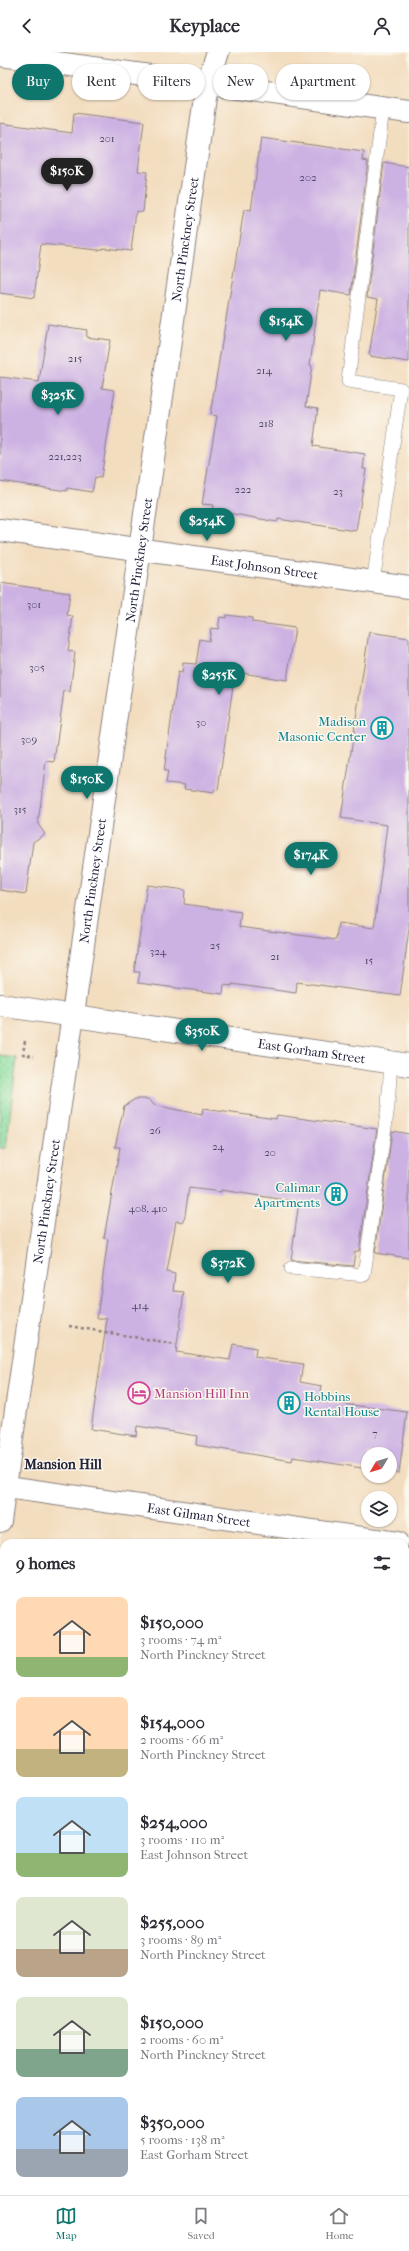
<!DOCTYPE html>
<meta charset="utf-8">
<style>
:root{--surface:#fff;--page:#f7f7f7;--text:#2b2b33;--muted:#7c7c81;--line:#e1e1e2;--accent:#0f766e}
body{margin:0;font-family:"IM FELL French Canon",serif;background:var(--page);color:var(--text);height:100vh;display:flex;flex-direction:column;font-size:15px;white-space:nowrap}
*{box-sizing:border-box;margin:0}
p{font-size:13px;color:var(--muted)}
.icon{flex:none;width:22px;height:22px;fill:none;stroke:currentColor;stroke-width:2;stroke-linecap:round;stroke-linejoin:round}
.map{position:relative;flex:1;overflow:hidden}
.sheet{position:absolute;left:0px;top:1487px;width:409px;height:656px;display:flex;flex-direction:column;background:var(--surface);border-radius:12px 12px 0 0;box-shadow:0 1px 3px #0004}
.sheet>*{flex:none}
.hud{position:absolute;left:12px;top:12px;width:385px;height:36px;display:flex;gap:8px}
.needle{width:26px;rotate:232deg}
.controls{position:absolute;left:361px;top:1395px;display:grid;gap:8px}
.controls a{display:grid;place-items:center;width:36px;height:36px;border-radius:50%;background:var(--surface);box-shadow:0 1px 3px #0004;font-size:20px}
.price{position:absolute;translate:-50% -34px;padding:0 9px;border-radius:14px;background:var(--accent);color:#fff;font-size:13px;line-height:26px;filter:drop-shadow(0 1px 2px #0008)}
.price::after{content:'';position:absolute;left:50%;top:24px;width:12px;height:9px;margin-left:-6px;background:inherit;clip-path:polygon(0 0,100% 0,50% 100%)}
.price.current{background:#222;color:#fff}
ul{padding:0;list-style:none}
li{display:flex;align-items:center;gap:12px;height:100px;padding:0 16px}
li span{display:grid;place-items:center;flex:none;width:112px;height:80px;border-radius:8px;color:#555}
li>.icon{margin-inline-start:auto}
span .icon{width:48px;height:48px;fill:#fffc;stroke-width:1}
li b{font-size:17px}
h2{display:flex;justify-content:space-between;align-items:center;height:48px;padding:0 16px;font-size:17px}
.tag{padding:0 14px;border-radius:18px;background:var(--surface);box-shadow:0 1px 3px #0004;font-size:14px;line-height:36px}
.tag.current{background:var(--accent);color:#fff}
header{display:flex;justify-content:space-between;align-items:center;height:52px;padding:0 16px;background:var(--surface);font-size:18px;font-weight:700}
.dock{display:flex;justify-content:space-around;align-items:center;height:56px;border-top:1px solid var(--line);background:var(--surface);font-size:11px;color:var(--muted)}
.dock a{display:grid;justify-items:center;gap:2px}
.dock .current{color:var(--accent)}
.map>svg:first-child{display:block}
.grass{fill:url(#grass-tufts);stroke:#58806e}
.forest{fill:url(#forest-firs);stroke:#4a7060}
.park{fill:url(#park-dots);stroke:#58806e}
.building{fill:#ccb1e3}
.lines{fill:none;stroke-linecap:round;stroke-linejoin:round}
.service-casing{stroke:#8a807d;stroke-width:14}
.minor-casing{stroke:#8a807d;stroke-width:24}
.tertiary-casing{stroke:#8a807d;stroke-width:24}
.secondary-casing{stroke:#8a807d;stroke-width:24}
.path{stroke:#8a807d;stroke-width:2.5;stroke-dasharray:3 3;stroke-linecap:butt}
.service{stroke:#fff;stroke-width:13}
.minor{stroke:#fff;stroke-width:22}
.tertiary{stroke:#fff;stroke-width:22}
.secondary{stroke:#fff;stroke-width:22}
.labels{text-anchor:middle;stroke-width:3;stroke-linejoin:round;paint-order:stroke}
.number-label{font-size:11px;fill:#4c4665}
.street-label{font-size:13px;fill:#22223b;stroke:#fbf7ec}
.culture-label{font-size:13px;fill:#0d838f;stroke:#fbf7ec;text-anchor:end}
.hotel-label{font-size:13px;fill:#b23c85;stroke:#fbf7ec;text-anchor:start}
.neighbourhood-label{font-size:14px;font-weight:bold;fill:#22223b;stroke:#fbf7ec}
</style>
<header><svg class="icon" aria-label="back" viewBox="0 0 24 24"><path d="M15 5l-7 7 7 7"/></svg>Keyplace<svg class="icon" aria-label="person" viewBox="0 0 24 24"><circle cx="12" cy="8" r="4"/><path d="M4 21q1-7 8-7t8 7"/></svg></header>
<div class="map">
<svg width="409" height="2143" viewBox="0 0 409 2143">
<defs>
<pattern id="grass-tufts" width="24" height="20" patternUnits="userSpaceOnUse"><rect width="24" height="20" fill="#8ddfa0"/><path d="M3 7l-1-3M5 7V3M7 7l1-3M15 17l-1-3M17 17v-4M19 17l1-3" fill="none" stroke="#79bf8b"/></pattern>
<pattern id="forest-firs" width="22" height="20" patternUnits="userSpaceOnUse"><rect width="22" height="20" fill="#72be86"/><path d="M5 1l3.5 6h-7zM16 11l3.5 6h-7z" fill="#5d9a6f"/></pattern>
<pattern id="park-dots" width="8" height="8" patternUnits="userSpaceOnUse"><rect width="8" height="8" fill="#8ddfa0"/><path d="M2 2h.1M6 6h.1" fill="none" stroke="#79bf8b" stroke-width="1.8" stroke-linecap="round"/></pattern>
</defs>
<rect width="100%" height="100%" fill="#fbf7ec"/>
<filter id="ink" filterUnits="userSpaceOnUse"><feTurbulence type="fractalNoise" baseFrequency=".025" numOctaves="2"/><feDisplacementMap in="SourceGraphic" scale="8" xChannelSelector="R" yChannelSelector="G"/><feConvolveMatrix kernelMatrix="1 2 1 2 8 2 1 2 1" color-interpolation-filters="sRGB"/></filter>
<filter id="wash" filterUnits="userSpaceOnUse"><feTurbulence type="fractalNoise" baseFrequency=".012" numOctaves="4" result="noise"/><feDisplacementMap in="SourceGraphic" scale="16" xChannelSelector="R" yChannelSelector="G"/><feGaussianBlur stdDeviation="0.9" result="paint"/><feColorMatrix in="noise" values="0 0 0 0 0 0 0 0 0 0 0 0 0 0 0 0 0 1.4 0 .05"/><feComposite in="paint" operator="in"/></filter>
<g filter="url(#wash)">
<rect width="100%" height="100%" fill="#f3ddbf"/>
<g class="grass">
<polygon points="409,1734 409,1927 405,1926 405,1762"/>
<polygon points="216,2139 285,2139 284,2143 215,2143"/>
</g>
<polygon class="forest" points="0,2117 4,2118 4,2139 164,2139 166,2143 0,2143"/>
<polygon class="park" points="0,1004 17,1006 6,1096 0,1096"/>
<g id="blocks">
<g class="building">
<polygon points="74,61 144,70 138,119 147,120 143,160 136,159 131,199 105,196 98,198 41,192 34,246 0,241 0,71 72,81"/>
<polygon points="261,86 364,100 363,108 368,109 351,243 320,238 310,313 312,314 306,354 318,356 313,394 365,402 363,417 366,417 356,479 278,467 277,470 212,458 213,453 202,452 217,364 210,363 244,158 251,159"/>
<polygon points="384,111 409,115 409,310 369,304 378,247 367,245"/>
<polygon points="48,272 87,278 86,285 110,288 102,336 115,338 101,426 95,425 92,440 67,436 67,439 0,429 0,325 39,330"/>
<polygon points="0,531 70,541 67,563 73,564 68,599 75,600 70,640 64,639 54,710 46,709 38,772 45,782 33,790 26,842 0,838"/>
<polygon points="226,563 252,566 252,570 295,576 287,628 235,620 218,738 214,737 214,741 184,737 185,733 166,731 168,719 164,719 178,620 182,621 183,611 196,612 200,587 209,589 211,576 218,577 220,565 226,566"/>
<polygon points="369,580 409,586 409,877 400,944 297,930 296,941 232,932 232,934 224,933 223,942 138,931 140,920 134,920 147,833 185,838 184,852 241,860 239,875 336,888 338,871 374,876 387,773 341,766"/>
<polygon points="135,1047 149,1047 154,1053 202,1063 203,1057 276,1067 277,1063 377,1077 359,1199 355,1199 353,1214 291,1208 299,1150 221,1138 221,1140 189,1136 184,1170 176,1169 167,1220 175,1222 173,1239 184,1240 176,1300 230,1308 233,1292 256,1296 255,1305 303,1312 300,1330 322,1334 319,1349 407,1360 399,1421 390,1420 390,1402 368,1402 368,1417 293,1405 292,1409 196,1393 197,1384 137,1374 136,1384 91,1377 107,1267 97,1266 108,1187 104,1186 120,1095 115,1095 124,1054"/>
<polygon points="392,1079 409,1082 409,1206 375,1201"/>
</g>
</g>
</g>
<g filter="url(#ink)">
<use href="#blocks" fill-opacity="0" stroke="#8a807d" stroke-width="1"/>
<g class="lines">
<g class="service-casing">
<g id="service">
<polyline points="373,531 401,337 348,329 383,57"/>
<polyline points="291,1216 364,1223 388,1054 391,1010"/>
</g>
</g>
<g class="minor-casing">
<g id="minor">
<path id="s1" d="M0,1434L397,1491"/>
<path id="s2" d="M0,1469L207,32L218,0"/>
<polyline points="405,1968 409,1968"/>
</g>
</g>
<g class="tertiary-casing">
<polyline id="tertiary" points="0,3 409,60"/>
</g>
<g class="secondary-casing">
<g id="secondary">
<path id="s3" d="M0,478L409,535"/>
<path id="s4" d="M0,953L409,1013"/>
</g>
</g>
<g class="path">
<polyline points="25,989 23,1002 34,1004"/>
<polyline points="69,1274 176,1292"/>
<polyline points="405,1589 409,1589"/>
<polyline points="405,1698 409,1670"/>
</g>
<use href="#service" class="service"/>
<use href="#minor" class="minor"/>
<use href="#tertiary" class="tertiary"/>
<use href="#secondary" class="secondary"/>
</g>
</g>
<defs>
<g id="building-ring" transform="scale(1.15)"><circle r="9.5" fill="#fbf7ec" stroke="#0f9aa8" stroke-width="1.5"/><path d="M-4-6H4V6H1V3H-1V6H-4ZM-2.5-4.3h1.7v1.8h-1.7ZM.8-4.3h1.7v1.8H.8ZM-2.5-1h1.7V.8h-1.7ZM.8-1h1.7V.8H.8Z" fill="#0f9aa8"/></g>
<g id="hotel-ring" transform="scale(1.15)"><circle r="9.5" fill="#fbf7ec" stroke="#d1479c" stroke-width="1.5"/><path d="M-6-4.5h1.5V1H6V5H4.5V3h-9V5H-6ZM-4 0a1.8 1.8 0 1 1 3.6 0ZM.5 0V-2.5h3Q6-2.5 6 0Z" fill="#d1479c"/></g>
</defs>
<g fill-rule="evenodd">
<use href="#building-ring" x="382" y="676"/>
<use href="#building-ring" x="336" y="1142"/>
<use href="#hotel-ring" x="139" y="1341"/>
<use href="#building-ring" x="289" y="1351"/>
</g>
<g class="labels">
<g class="number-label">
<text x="107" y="90">201</text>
<text x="308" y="129">202</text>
<text x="75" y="310">215</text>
<text x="264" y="322">214</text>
<text x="266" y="375">218</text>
<text x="65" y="408">221,223</text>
<text x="243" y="441">222</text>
<text x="338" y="443">23</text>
<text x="34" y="556">301</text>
<text x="37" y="619">305</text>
<text x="201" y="674">30</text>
<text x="29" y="691">309</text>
<text x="20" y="761">315</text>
<text x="215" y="897">25</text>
<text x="158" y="903">324</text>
<text x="275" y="908">21</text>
<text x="369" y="912">15</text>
<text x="155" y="1082">26</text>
<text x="218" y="1098">24</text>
<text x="270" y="1104">20</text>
<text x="148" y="1160">408, 410</text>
<text x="140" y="1257">414</text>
<text x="375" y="1385">7</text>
</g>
<g class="street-label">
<text dy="5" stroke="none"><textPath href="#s2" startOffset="1295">North Pinckney Street</textPath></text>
<text dy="5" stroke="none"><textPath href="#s2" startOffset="971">North Pinckney Street</textPath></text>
<text dy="5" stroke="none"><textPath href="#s3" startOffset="267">East Johnson Street</textPath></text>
<text dy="5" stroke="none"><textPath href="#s2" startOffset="647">North Pinckney Street</textPath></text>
<text dy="5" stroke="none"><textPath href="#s4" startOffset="315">East Gorham Street</textPath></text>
<text dy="5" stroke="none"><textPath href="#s2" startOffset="323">North Pinckney Street</textPath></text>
<text dy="5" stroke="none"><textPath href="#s1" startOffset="201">East Gilman Street</textPath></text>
</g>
<g class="culture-label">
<text x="366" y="674">Madison<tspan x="366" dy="15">Masonic Center</tspan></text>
<text x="320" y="1140">Calimar<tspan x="320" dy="15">Apartments</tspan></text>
<text x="304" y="1349" text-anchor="start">Hobbins<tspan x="304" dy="15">Rental House</tspan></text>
</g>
<g class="hotel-label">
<text x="154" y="1346">Mansion Hill Inn</text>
</g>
<g class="neighbourhood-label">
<text x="63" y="1417">Mansion Hill</text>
</g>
</g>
</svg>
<div class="controls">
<a><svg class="needle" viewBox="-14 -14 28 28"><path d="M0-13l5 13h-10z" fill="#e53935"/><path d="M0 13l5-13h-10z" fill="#7c7c81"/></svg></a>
<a><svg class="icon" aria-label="layers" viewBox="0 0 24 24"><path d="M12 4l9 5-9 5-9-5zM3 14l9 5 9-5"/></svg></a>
</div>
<b class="price current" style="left:67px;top:140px">$150K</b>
<b class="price" style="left:286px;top:290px">$154K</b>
<b class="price" style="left:58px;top:364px">$325K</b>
<b class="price" style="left:207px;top:490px">$254K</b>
<b class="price" style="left:219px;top:644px">$255K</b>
<b class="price" style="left:87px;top:748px">$150K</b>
<b class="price" style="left:311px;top:824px">$174K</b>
<b class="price" style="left:202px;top:1000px">$350K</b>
<b class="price" style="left:228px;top:1232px">$372K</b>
<div class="hud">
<a class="tag current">Buy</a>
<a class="tag">Rent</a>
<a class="tag">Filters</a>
<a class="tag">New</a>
<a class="tag">Apartment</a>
</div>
<section class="sheet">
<h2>9 homes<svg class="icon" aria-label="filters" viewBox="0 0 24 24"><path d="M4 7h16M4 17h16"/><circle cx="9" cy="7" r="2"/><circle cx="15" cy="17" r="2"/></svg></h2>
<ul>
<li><span style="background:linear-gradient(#ffd9b3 75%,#8fb573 0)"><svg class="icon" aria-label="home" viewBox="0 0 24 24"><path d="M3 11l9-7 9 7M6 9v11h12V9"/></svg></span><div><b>$150,000</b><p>3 rooms · 74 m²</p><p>North Pinckney Street</p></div></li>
<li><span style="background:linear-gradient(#ffd9b3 65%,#c2b280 0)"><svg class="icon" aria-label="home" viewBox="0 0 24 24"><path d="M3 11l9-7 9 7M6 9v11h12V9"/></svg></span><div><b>$154,000</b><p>2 rooms · 66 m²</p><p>North Pinckney Street</p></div></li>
<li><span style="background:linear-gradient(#bfe0f5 70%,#8fb573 0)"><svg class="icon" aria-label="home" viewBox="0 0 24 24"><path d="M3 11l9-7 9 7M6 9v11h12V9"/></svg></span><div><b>$254,000</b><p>3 rooms · 110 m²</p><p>East Johnson Street</p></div></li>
<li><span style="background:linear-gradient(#dfe7d0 65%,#b9a48a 0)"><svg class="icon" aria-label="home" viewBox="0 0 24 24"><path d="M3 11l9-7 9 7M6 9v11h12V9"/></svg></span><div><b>$255,000</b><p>3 rooms · 89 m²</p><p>North Pinckney Street</p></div></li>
<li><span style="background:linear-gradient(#dfe7d0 65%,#7fa58c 0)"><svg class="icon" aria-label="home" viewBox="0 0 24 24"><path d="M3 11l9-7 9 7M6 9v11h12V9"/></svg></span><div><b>$150,000</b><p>2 rooms · 60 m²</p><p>North Pinckney Street</p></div></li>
<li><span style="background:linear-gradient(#a9c7e8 65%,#9aa5b1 0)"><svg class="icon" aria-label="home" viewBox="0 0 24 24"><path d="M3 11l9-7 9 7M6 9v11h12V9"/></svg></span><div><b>$350,000</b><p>5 rooms · 138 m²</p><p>East Gorham Street</p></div></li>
</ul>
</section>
</div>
<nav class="dock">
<a class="current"><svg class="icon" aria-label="map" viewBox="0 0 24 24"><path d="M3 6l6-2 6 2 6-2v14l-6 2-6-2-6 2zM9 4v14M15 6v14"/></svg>Map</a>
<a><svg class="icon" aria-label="saved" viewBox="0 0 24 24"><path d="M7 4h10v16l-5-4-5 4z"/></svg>Saved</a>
<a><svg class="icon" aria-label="home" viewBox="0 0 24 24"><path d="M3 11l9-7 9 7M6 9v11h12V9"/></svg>Home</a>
</nav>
